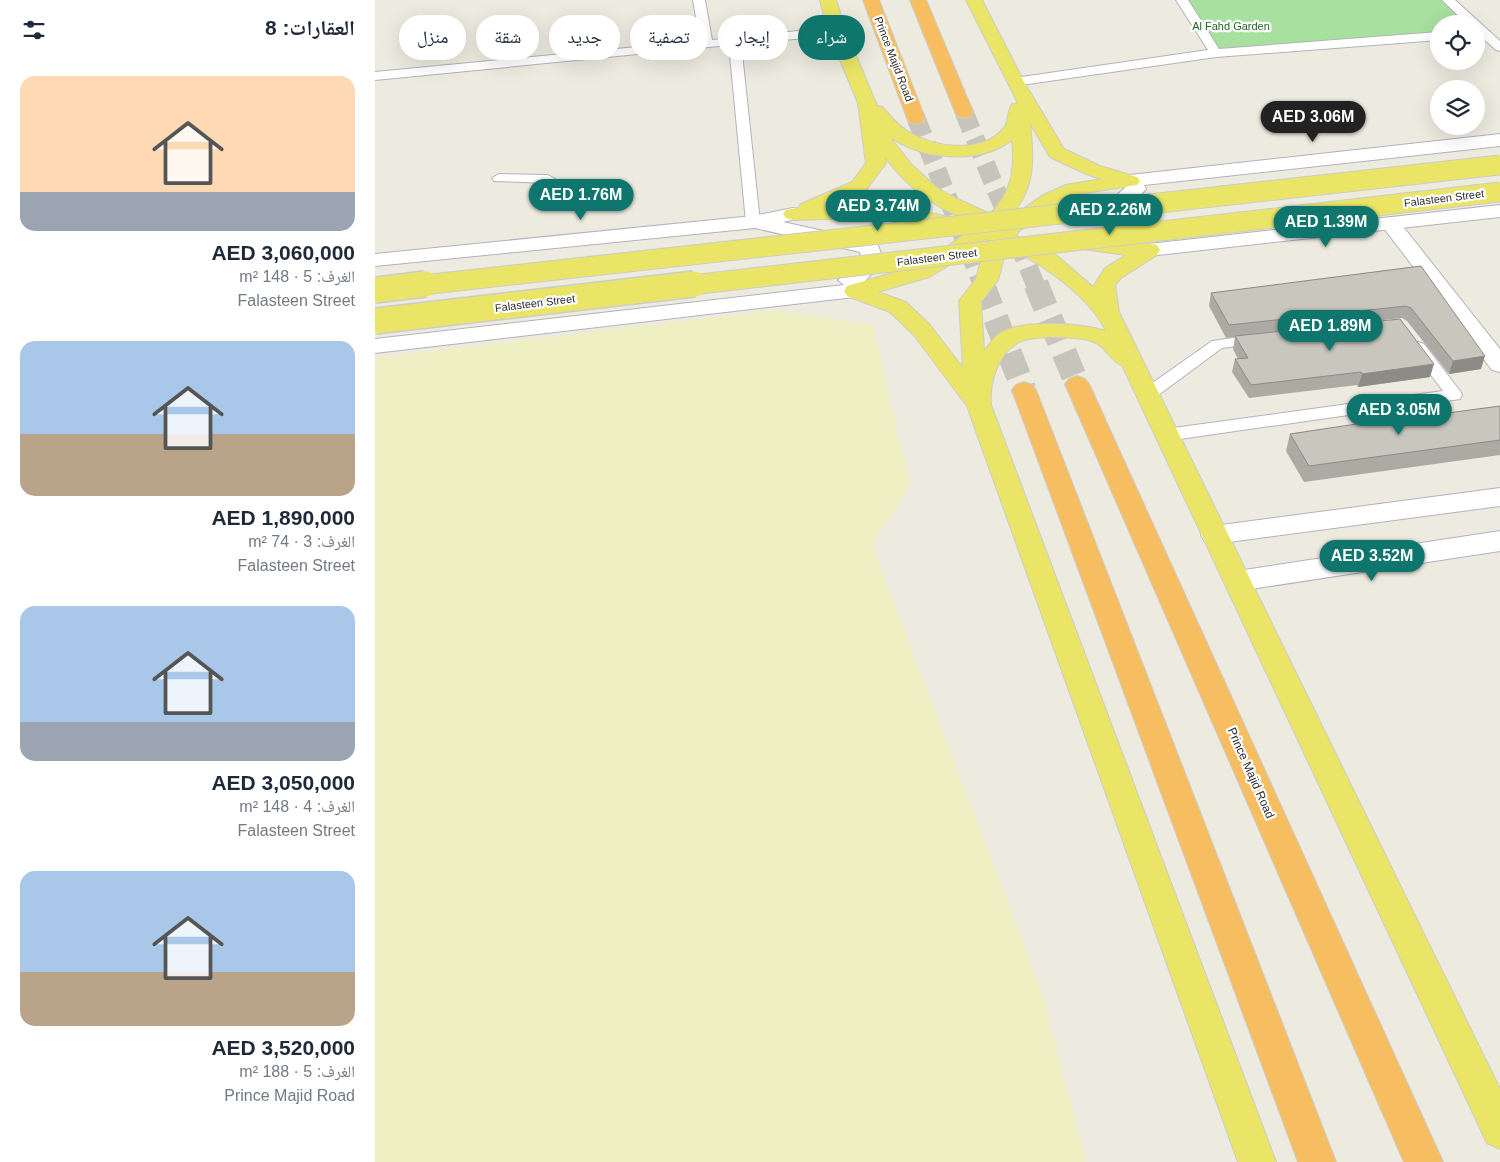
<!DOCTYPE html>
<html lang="ar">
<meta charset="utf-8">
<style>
:root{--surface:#fff;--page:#f6f6f7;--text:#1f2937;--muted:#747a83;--accent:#0f766e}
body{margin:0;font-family:Arial,"Noto Naskh Arabic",sans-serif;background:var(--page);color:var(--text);direction:rtl;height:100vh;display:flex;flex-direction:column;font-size:19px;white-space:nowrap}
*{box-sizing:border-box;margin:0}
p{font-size:16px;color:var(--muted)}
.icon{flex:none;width:28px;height:28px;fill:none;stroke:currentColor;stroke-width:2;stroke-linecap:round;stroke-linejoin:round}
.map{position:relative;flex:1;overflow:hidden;direction:ltr}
.panel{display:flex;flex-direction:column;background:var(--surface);width:375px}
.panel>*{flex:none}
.top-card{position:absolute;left:15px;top:15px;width:475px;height:45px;direction:rtl;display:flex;gap:10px}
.buttons{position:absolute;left:1055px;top:15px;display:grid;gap:10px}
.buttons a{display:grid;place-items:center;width:55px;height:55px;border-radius:50%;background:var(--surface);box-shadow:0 5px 20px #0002;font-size:25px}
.price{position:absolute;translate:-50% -42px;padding:0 11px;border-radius:18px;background:var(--accent);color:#fff;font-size:16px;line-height:32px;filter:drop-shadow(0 1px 2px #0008)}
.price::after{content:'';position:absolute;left:50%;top:30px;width:15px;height:11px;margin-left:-8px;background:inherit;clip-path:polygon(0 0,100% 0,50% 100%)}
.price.active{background:#222;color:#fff}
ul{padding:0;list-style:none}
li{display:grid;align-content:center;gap:10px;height:265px;padding:0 20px}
li span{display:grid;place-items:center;height:155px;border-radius:15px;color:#555}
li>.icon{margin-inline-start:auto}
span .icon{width:90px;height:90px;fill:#fffc;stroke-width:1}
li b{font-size:21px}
h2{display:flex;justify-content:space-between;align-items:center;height:60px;padding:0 20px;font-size:21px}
.chip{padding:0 18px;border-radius:22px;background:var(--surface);box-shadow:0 5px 20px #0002;font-size:18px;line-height:45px}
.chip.active{background:var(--accent);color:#fff}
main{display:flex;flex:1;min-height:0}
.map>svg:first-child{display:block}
.green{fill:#a8e09f}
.sand{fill:#eef0c4}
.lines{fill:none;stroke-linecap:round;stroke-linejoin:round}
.highway-tunnel-far1{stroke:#c6c4bb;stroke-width:19;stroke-dasharray:19 9;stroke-linecap:butt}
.highway-tunnel{stroke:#c6c4bb;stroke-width:25;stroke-dasharray:25 12;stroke-linecap:butt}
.lane-casing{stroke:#b2b2bf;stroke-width:2}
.street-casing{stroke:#b2b2bf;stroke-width:2}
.secondary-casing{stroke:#b2b2bf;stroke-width:2}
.primary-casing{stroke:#ccc;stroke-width:2}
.highway-casing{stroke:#ccc;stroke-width:2}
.lane{fill:#fff;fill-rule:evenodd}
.street{fill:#fff;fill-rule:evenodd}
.secondary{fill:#fff;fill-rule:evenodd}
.primary{fill:#eae567;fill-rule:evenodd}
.highway{fill:#f6be61;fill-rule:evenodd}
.primary-bridge-far1-casing{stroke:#ccc;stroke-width:21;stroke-linecap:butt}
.primary-bridge-casing{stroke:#ccc;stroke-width:28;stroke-linecap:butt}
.primary-bridge-far1{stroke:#eae567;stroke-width:19}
.primary-bridge{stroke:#eae567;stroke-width:25}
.wall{fill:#adaaa3}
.shaded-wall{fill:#8d8b85}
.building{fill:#c9c6be;stroke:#8d8b85}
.labels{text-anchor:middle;stroke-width:4.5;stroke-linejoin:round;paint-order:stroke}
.far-park-label{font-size:11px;fill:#20671e;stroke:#fff}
.far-street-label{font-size:11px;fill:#2c2c2c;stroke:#fff}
.street-label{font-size:12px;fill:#2c2c2c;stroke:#fff}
</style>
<main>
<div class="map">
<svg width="1125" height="1162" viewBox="0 0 1125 1162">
<rect width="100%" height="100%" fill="#edeadf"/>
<polygon class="green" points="807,0 1073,0 1099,24 1064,24 1064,36 841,53"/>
<polygon class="sand" points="399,310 498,325 535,485 497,545 667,992 711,1162 0,1162 0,358"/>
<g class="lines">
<g class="highway-tunnel-far1">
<polyline points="589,112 661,286"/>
<polyline points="541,118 608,286"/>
</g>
<g class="highway-tunnel">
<polyline points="607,284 649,390"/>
<polyline points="661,284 702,384"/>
</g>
<g class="lane-casing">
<g id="lane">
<polygon points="318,0 330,0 337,40 462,27 468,31 462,35 366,44 385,222 383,225 373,225 371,222 354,45 0,80 0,72 325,41"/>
<polygon points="801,0 813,0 844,49 1064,32 1064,40 841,57 640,86 634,82 640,78 833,50"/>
<polygon points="1067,0 1080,0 1125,41 1125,51 1121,50 1101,32 1101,24 1092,24"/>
<polygon points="124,174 173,175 180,179 173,183 119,181 117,178"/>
<polygon points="885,334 891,336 893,339 891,342 847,348 778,399 772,400 766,399 764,395 766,391 837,341"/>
<polygon points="1043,342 1049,344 1085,391 1087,395 1085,399 791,441 785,439 783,435 785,431 791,429 1068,391 1035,347 1037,344"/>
</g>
</g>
<g class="street-casing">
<g id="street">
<polygon points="1015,217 1022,219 1125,349 1125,372 1117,370 1008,227 1005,223 1008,219"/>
<polygon points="1125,488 1125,506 839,544 830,542 826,535 830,528 839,526"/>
<polygon points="1125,531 1125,551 863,591 853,588 849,581 853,574 863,571"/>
</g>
</g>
<g class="secondary-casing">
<g id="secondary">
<path d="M1125,134V146L769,185L771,189L750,212L752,216L766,223L795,231L798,235L795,239C783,243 744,233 735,223C732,220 731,216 730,212L743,194L752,186L748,185L745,181L748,177L755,175Z"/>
<polygon points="1125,205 1125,217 774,256 766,255 763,250 766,245 774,244"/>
<polygon points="418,208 425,210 428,214 425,218 408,222 502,243 509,261 488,283 481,285 488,286 491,291 488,296 0,353 0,339 469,285 463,280 487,260 485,252 380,228 0,266 0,254 378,216"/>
</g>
</g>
<g class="primary-casing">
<path id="primary" d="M445,0H461L471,31L502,106L507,107C515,115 522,125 532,131C558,147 605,155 628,129C634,123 632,111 637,104L643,103L591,0H607L649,82L689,149L725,166L762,177L765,181L762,185L703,194L682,203L644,231L641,236L681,255L718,287L730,268L751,255L687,246L683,242L687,238C703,233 721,240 738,242C752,243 767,242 782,245L785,250L782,255L746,278L740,285L744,312L1125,1089V1149L1112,1143L747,365C737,363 732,348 721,343C705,336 656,334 641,344C622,356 614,384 616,405L901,1162H863L592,406L539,335L515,312L472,296L469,291L472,286L538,267L560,255L591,233C534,216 477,218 418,220L411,218L408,214L411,210L423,208L426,204L477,182L491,163L483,103L453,31ZM655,123L675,157L711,174L727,179L691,185L668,195L631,221C661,190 659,162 655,123ZM514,136C545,160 605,165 637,140C640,170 637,192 615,214L576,196L561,187L537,165ZM510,157C533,189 566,213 605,223L525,207L455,206L491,190L511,163ZM610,239L616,241L608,253L601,279L584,301L588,368L555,325L531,302L503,292L554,277L576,264ZM633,248C667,263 715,297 731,331C705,323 649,319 625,333C619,337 614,345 609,351L606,302L623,280L630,253Z"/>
</g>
<g class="highway-casing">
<g id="highway">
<polygon points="488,0 504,0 550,118 548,122 541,124 534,122 532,118"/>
<polygon points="535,0 551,0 598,112 596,116 589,118 582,116 580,112"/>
<polygon points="702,376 710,379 714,384 1068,1162 1029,1162 690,384 694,379"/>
<polygon points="649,382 657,385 661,390 961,1162 923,1162 637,390 641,385"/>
</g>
</g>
<use href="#lane" class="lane"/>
<use href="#street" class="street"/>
<use href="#secondary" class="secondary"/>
<use href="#primary" class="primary"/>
<use href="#highway" class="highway"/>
<g class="primary-bridge-far1-casing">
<g id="primary-bridge-far1">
<polyline points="39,286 1125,165"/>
<polyline points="308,286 1125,192"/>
</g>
</g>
<g class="primary-bridge-casing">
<g id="primary-bridge">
<polyline points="0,290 50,284"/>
<polyline points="0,321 319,284"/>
</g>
</g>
<use href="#primary-bridge-far1" class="primary-bridge-far1"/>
<use href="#primary-bridge" class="primary-bridge"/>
</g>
<g class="wall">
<polygon points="1046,266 1106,369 1074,374 1032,321 1027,318 928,329 1055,377 983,387 982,385 874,398 857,372 860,359 863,359 858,349 860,337 851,338 834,306 836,293"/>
<polygon points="1125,406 1125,455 929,482 911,451 915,434"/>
</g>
<g class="shaded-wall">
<polygon points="1110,356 1106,369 1074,374 1078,361"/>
<polygon points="1059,364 1055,377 983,387 987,374"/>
</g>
<g class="building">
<polygon points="1046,266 1110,356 1078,361 1036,308 1031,306 854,325 836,293"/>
<polygon points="1025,319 1059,364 987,374 986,372 876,385 860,359 873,358 860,336"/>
<polygon points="1125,406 1125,440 934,466 915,434 1041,415 1043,417"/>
</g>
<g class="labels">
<g class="far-park-label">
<text x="856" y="30">Al Fahd Garden</text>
</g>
<g class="far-street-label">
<text transform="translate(519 59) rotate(69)" y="4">Prince Majid Road</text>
<text transform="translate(1069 198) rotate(-7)" y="4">Falasteen Street</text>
<text transform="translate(562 257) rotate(-7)" y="4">Falasteen Street</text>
<text transform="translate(160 303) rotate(-7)" y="4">Falasteen Street</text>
</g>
<g class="street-label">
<text transform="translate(876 773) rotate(66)" y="4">Prince Majid Road</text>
</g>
</g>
</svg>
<div class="buttons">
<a><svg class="icon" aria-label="locate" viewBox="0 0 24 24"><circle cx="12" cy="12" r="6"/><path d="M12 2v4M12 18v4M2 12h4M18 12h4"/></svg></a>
<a><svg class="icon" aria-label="layers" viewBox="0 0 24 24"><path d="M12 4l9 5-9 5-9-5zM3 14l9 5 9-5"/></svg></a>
</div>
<b class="price active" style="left:938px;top:143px">AED 3.06M</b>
<b class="price" style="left:206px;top:221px">AED 1.76M</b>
<b class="price" style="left:503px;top:232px">AED 3.74M</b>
<b class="price" style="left:735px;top:236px">AED 2.26M</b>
<b class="price" style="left:951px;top:248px">AED 1.39M</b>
<b class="price" style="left:955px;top:352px">AED 1.89M</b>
<b class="price" style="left:1024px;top:436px">AED 3.05M</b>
<b class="price" style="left:997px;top:582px">AED 3.52M</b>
<div class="top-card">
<a class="chip active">شراء</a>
<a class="chip">إيجار</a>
<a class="chip">تصفية</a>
<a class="chip">جديد</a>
<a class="chip">شقة</a>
<a class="chip">منزل</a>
</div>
</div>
<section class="panel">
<h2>العقارات: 8<svg class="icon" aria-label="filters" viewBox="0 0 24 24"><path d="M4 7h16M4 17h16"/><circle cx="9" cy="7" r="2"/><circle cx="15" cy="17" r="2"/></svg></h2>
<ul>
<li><span style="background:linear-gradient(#ffd9b3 75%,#9aa5b1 0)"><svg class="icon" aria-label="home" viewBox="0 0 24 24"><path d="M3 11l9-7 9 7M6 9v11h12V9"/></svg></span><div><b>AED 3,060,000</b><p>الغرف: 5 · 148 m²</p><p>Falasteen Street</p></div></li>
<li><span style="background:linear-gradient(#a9c7e8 60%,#b9a48a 0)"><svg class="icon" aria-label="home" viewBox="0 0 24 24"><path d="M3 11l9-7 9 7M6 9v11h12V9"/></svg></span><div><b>AED 1,890,000</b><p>الغرف: 3 · 74 m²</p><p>Falasteen Street</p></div></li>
<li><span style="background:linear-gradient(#a9c7e8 75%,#9aa5b1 0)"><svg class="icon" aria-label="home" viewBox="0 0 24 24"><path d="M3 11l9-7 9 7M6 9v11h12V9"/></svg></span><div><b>AED 3,050,000</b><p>الغرف: 4 · 148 m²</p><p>Falasteen Street</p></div></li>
<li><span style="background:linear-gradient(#a9c7e8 65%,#b9a48a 0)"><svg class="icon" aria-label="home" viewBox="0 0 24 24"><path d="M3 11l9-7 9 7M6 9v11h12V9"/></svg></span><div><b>AED 3,520,000</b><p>الغرف: 5 · 188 m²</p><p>Prince Majid Road</p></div></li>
</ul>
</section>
</main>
